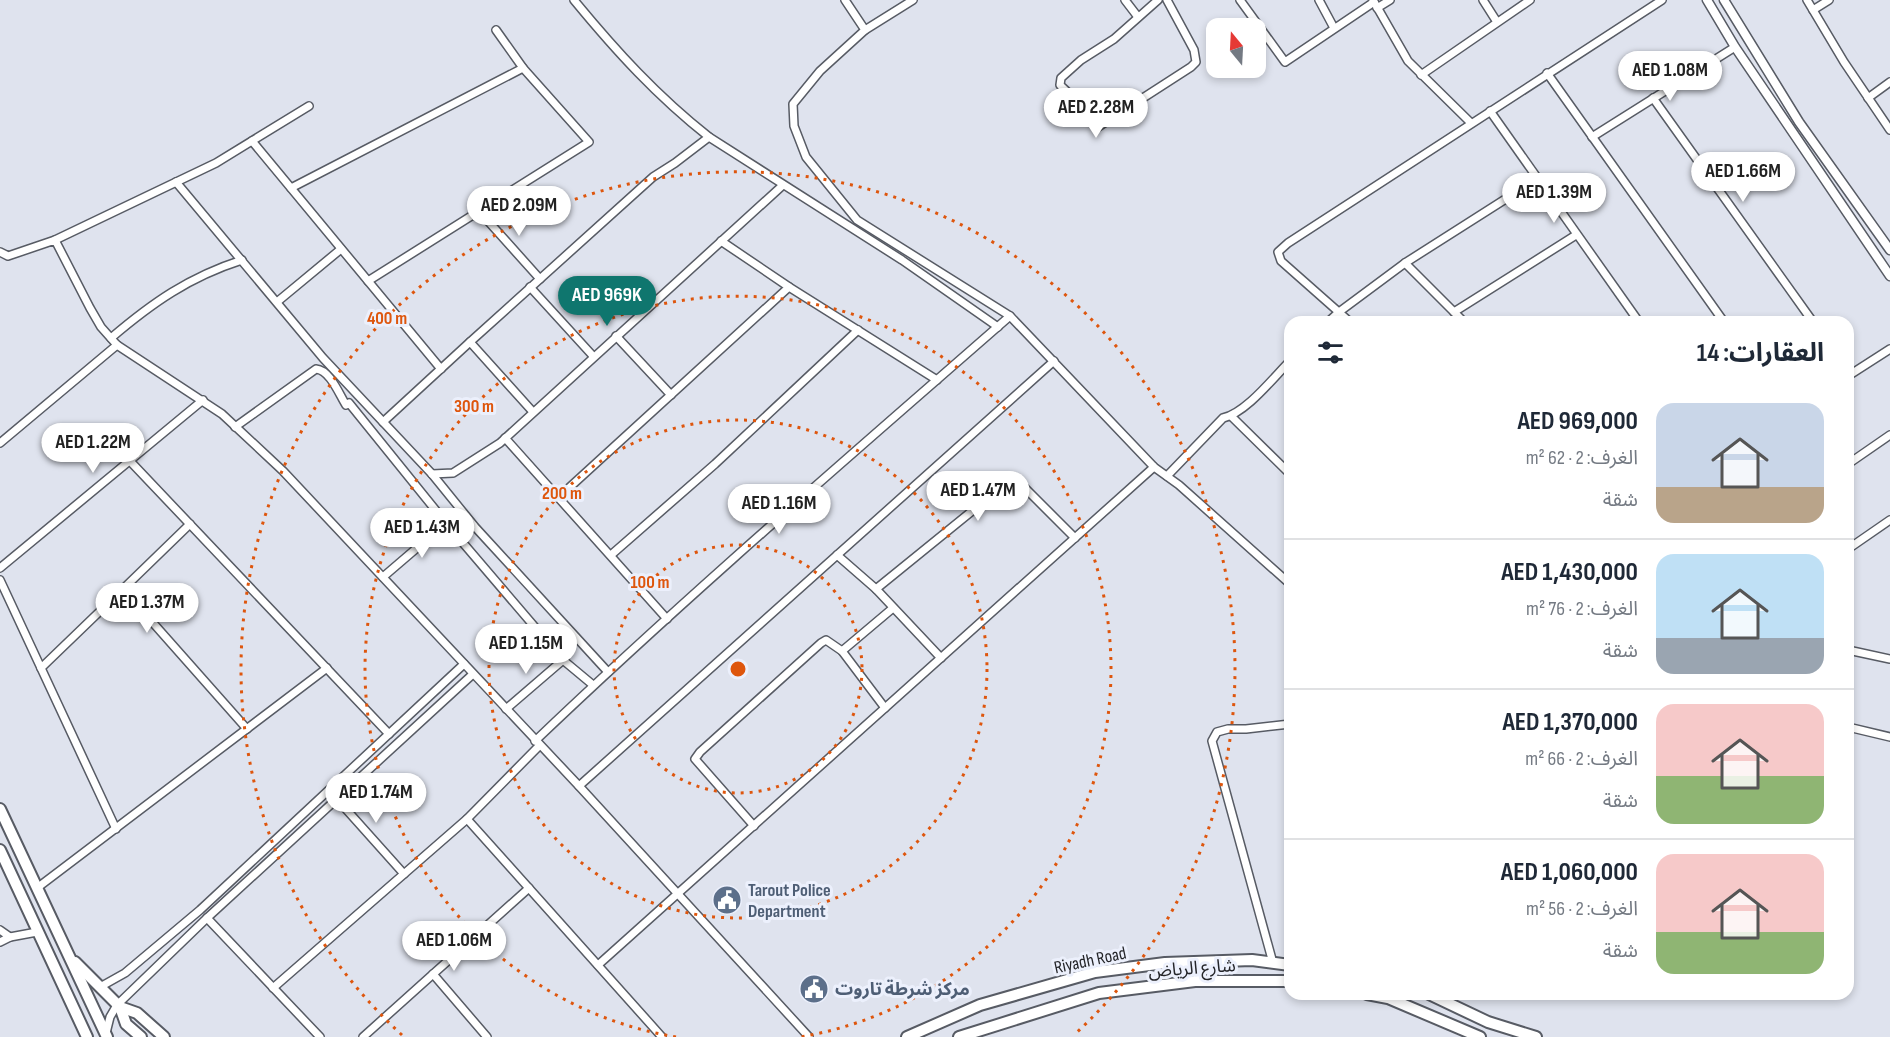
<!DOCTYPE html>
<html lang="ar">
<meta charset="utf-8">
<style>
:root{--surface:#fff;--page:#f6f6f7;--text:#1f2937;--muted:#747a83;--line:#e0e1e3;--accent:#0f766e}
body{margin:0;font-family:"Sofia Sans Condensed","Noto Sans Arabic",sans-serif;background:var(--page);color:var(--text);direction:rtl;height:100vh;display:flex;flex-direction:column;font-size:22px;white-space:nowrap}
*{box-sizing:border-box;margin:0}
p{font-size:20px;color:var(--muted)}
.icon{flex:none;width:33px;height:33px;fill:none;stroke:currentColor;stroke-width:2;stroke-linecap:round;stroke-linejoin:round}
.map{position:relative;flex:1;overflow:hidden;direction:ltr}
.panel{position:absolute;left:1284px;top:316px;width:570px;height:684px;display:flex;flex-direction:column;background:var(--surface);border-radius:18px;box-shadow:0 3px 9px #0003;direction:rtl}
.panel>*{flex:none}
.needle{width:39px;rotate:342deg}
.controls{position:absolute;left:1206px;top:18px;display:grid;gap:12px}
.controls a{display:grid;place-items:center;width:60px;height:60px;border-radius:12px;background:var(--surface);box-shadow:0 3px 9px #0003;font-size:30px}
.price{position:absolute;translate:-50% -51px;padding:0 14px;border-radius:21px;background:#fff;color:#222;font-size:20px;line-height:39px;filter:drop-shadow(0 2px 3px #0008)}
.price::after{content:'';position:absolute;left:50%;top:36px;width:18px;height:14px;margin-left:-9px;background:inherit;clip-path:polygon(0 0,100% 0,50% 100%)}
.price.active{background:var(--accent);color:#fff}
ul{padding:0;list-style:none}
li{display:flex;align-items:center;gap:18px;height:150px;padding:0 30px}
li+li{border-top:2px solid var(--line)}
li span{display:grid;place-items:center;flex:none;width:168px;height:120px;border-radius:18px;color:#555}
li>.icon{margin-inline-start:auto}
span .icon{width:72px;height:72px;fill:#fffc;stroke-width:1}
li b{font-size:26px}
h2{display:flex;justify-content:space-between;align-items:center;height:72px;padding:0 30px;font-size:26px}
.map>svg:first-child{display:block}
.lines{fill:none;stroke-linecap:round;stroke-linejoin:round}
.minor-casing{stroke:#575b64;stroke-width:10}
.tertiary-casing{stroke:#575b64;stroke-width:11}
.primary-casing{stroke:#575b64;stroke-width:14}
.minor{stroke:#fff;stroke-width:7}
.tertiary{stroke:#fff;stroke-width:8}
.primary{stroke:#fff;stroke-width:10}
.ring{fill:none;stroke:#de560d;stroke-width:3;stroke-dasharray:3 6}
.labels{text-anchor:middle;stroke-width:6;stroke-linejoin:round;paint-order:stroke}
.service-label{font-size:18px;font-weight:bold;fill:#4e5e75;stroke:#ecf0fc;text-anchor:start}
.street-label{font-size:18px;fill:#242529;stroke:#ecf0fc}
.centre{fill:#de560d;stroke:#ecf0fc;stroke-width:3}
.ring-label{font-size:18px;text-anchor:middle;font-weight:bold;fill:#de560d;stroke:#ecf0fc;stroke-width:6;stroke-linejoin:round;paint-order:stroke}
</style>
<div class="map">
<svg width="1890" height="1037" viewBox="0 0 1890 1037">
<rect width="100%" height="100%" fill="#dfe3ee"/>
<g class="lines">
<g class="minor-casing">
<g id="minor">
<path d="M574,0C616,51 657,96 709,137"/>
<polyline points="845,0 865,30 820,71 793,104 794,126 806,157 857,220 1010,316 1154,467 1179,485 1290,584"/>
<polyline points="1125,0 1138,17"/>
<polyline points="1158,0 1114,39 1081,60 1061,78 1060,85 1079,103 1098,127 1191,67 1196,62 1194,50 1167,0"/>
<polyline points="1240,0 1285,62 1374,2"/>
<polyline points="1319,0 1334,28"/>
<polyline points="1373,0 1408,61 1471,123"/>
<polyline points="1483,0 1497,22"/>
<polyline points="1807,0 1844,62 1890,130"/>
<polyline points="1377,8 1390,0"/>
<polyline points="1813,10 1829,0"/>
<polyline points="865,30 913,0"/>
<polyline points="1547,73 1724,322"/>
<polyline points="1421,75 1530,0"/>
<polyline points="1653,98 1813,322"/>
<polyline points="1868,98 1890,82"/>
<polyline points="1490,111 1639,322"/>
<polyline points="1592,137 1735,47"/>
<polyline points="252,141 441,369"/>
<polyline points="176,182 323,358 432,474 475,527 608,672"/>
<polyline points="291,188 523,68 496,30"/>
<polyline points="479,211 540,279"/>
<polyline points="55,240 216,163 309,106"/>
<polyline points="0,252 8,256 55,240 90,308 101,327 117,345 222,414 283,471 579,786 809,1037"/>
<polyline points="1405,263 1464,322"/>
<polyline points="368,281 589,142 523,68"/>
<polyline points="530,287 593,356"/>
<polyline points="789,287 937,380"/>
<polyline points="277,302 341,249"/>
<polyline points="1454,312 1576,235"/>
<polyline points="1328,322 1339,312 1405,263 1537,179"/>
<polyline points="1350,322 1281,261 1278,252 1288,243 1662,0"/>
<polyline points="616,336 671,395"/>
<path d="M111,338C152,303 189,277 242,260"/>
<polyline points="470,342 653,177 675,163 709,137 902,260 998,327"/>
<polyline points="1848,376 1890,349"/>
<polyline points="1231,416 1290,474"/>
<polyline points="383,422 470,342 533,412"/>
<path d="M235,427L316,369C330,370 339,394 346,405L349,403L446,523L563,660L593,685"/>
<polyline points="505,438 667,619"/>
<polyline points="0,443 117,345"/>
<polyline points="129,460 389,734"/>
<polyline points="1848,464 1890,435"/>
<polyline points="432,474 453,473 500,443 783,185"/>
<path d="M1167,476L1223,418C1246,413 1273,378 1290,361"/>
<polyline points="559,497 789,287 721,241"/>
<polyline points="1848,549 1890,520"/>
<polyline points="611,555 715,464 858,330"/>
<polyline points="837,555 876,589 941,658"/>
<polyline points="0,568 203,400"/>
<polyline points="383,577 446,523"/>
<polyline points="0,580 116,829"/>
<polyline points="123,589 190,524"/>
<polyline points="876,589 1014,477 1075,538"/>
<polyline points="1848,650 1890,659"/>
<polyline points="842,651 893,608"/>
<polyline points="41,668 123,589 247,729"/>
<polyline points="506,709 563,660"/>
<polyline points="1848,727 1890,737"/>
<path d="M535,741C689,594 850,456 1010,316"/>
<polyline points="579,786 1054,361"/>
<polyline points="336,798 404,874"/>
<polyline points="467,819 662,1037"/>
<polyline points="754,826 695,759 700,752 821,643 826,640 842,651 885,708"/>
<polyline points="37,888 327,668"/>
<polyline points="207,918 320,1037"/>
<polyline points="0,930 10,937 0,942"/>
<polyline points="10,937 37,932"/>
<polyline points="1273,963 1212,741 1217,732 1228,729 1246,729 1290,724"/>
<polyline points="598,965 1154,467"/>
<polyline points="433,974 487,1037"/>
<polyline points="100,987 125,973 200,910 464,664"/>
<polyline points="273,988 467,819 539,746"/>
<polyline points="106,1033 110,1017 117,1005 207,918 473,674"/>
<polyline points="363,1037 529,888"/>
</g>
</g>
<g class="tertiary-casing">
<g id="tertiary">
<polyline points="1707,0 1735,47 1890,276"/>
<polyline points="1724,0 1799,122 1890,250"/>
</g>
</g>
<g class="primary-casing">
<g id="primary">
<polyline points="0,809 107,1037"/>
<polyline points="0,850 87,1037"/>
<polyline points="75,962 120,1007 126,1024 141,1037"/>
<polyline points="1367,994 1388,998 1480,1037"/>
<polyline points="1429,994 1488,1022 1536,1037"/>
<polyline points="120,1007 137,1013 164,1037"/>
<polyline points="907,1037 980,1005 1095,972 1165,963 1252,960 1290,965"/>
<polyline points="959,1037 1099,993 1195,981 1290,981"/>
</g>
</g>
<use href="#minor" class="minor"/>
<use href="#tertiary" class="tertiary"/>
<use href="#primary" class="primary"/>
</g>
<g class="ring">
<circle cx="738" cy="669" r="124"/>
<circle cx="738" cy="669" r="249"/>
<path d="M676 1037A373 373 0 1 1 800 1037"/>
<path d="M402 1035A497 497 0 1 1 1074 1035"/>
</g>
<defs>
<g id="civic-disc" transform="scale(1.5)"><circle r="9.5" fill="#5c6f8a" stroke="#ecf0fc"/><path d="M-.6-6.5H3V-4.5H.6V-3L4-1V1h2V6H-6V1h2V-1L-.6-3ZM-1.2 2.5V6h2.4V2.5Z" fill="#fff"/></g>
</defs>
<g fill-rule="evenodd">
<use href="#civic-disc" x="727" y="900"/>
<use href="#civic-disc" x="814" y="989"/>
</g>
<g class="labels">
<g class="service-label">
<text x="748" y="896">Tarout Police<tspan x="748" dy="21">Department</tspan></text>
<text x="835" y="995">مركز شرطة تاروت</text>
</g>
<g class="street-label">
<text transform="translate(1090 960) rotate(-12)" y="6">Riyadh Road</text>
<text transform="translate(1192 968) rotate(-4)" y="6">شارع الرياض</text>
</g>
</g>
<circle cx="738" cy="669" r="9" class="centre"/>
<g class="ring-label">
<text x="387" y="324">400 m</text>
<text x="474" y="412">300 m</text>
<text x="562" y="499">200 m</text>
<text x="650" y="588">100 m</text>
</g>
</svg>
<div class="controls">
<a><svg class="needle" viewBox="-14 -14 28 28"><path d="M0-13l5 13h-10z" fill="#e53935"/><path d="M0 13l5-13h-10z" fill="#747a83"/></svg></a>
</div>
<b class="price" style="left:1670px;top:102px">AED 1.08M</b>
<b class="price" style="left:1096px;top:139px">AED 2.28M</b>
<b class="price" style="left:1743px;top:203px">AED 1.66M</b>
<b class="price" style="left:1554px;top:224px">AED 1.39M</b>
<b class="price" style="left:519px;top:237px">AED 2.09M</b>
<b class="price active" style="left:607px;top:327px">AED 969K</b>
<b class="price" style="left:93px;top:474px">AED 1.22M</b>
<b class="price" style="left:978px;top:522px">AED 1.47M</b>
<b class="price" style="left:779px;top:535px">AED 1.16M</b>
<b class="price" style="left:422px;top:559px">AED 1.43M</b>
<b class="price" style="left:147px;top:634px">AED 1.37M</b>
<b class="price" style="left:526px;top:675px">AED 1.15M</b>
<b class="price" style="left:376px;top:824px">AED 1.74M</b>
<b class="price" style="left:454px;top:972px">AED 1.06M</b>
<section class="panel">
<h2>العقارات: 14<svg class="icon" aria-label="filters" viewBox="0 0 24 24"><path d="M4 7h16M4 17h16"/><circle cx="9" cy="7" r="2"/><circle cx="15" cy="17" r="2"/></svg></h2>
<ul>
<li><span style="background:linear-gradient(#c9d6e8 70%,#b9a48a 0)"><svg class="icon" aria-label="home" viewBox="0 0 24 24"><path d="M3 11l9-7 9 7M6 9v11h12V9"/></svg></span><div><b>AED 969,000</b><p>الغرف: 2 · 62 m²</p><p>شقة</p></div></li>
<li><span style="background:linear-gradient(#bfe0f5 70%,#9aa5b1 0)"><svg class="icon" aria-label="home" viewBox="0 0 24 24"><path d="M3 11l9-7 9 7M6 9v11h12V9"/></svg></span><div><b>AED 1,430,000</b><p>الغرف: 2 · 76 m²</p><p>شقة</p></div></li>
<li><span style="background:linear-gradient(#f6c9c9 60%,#8fb573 0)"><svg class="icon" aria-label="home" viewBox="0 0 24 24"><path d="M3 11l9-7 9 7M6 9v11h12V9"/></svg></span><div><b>AED 1,370,000</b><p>الغرف: 2 · 66 m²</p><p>شقة</p></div></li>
<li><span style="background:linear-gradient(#f6c9c9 65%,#8fb573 0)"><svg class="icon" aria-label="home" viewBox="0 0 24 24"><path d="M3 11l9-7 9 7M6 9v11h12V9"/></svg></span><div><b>AED 1,060,000</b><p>الغرف: 2 · 56 m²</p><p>شقة</p></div></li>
</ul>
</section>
</div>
